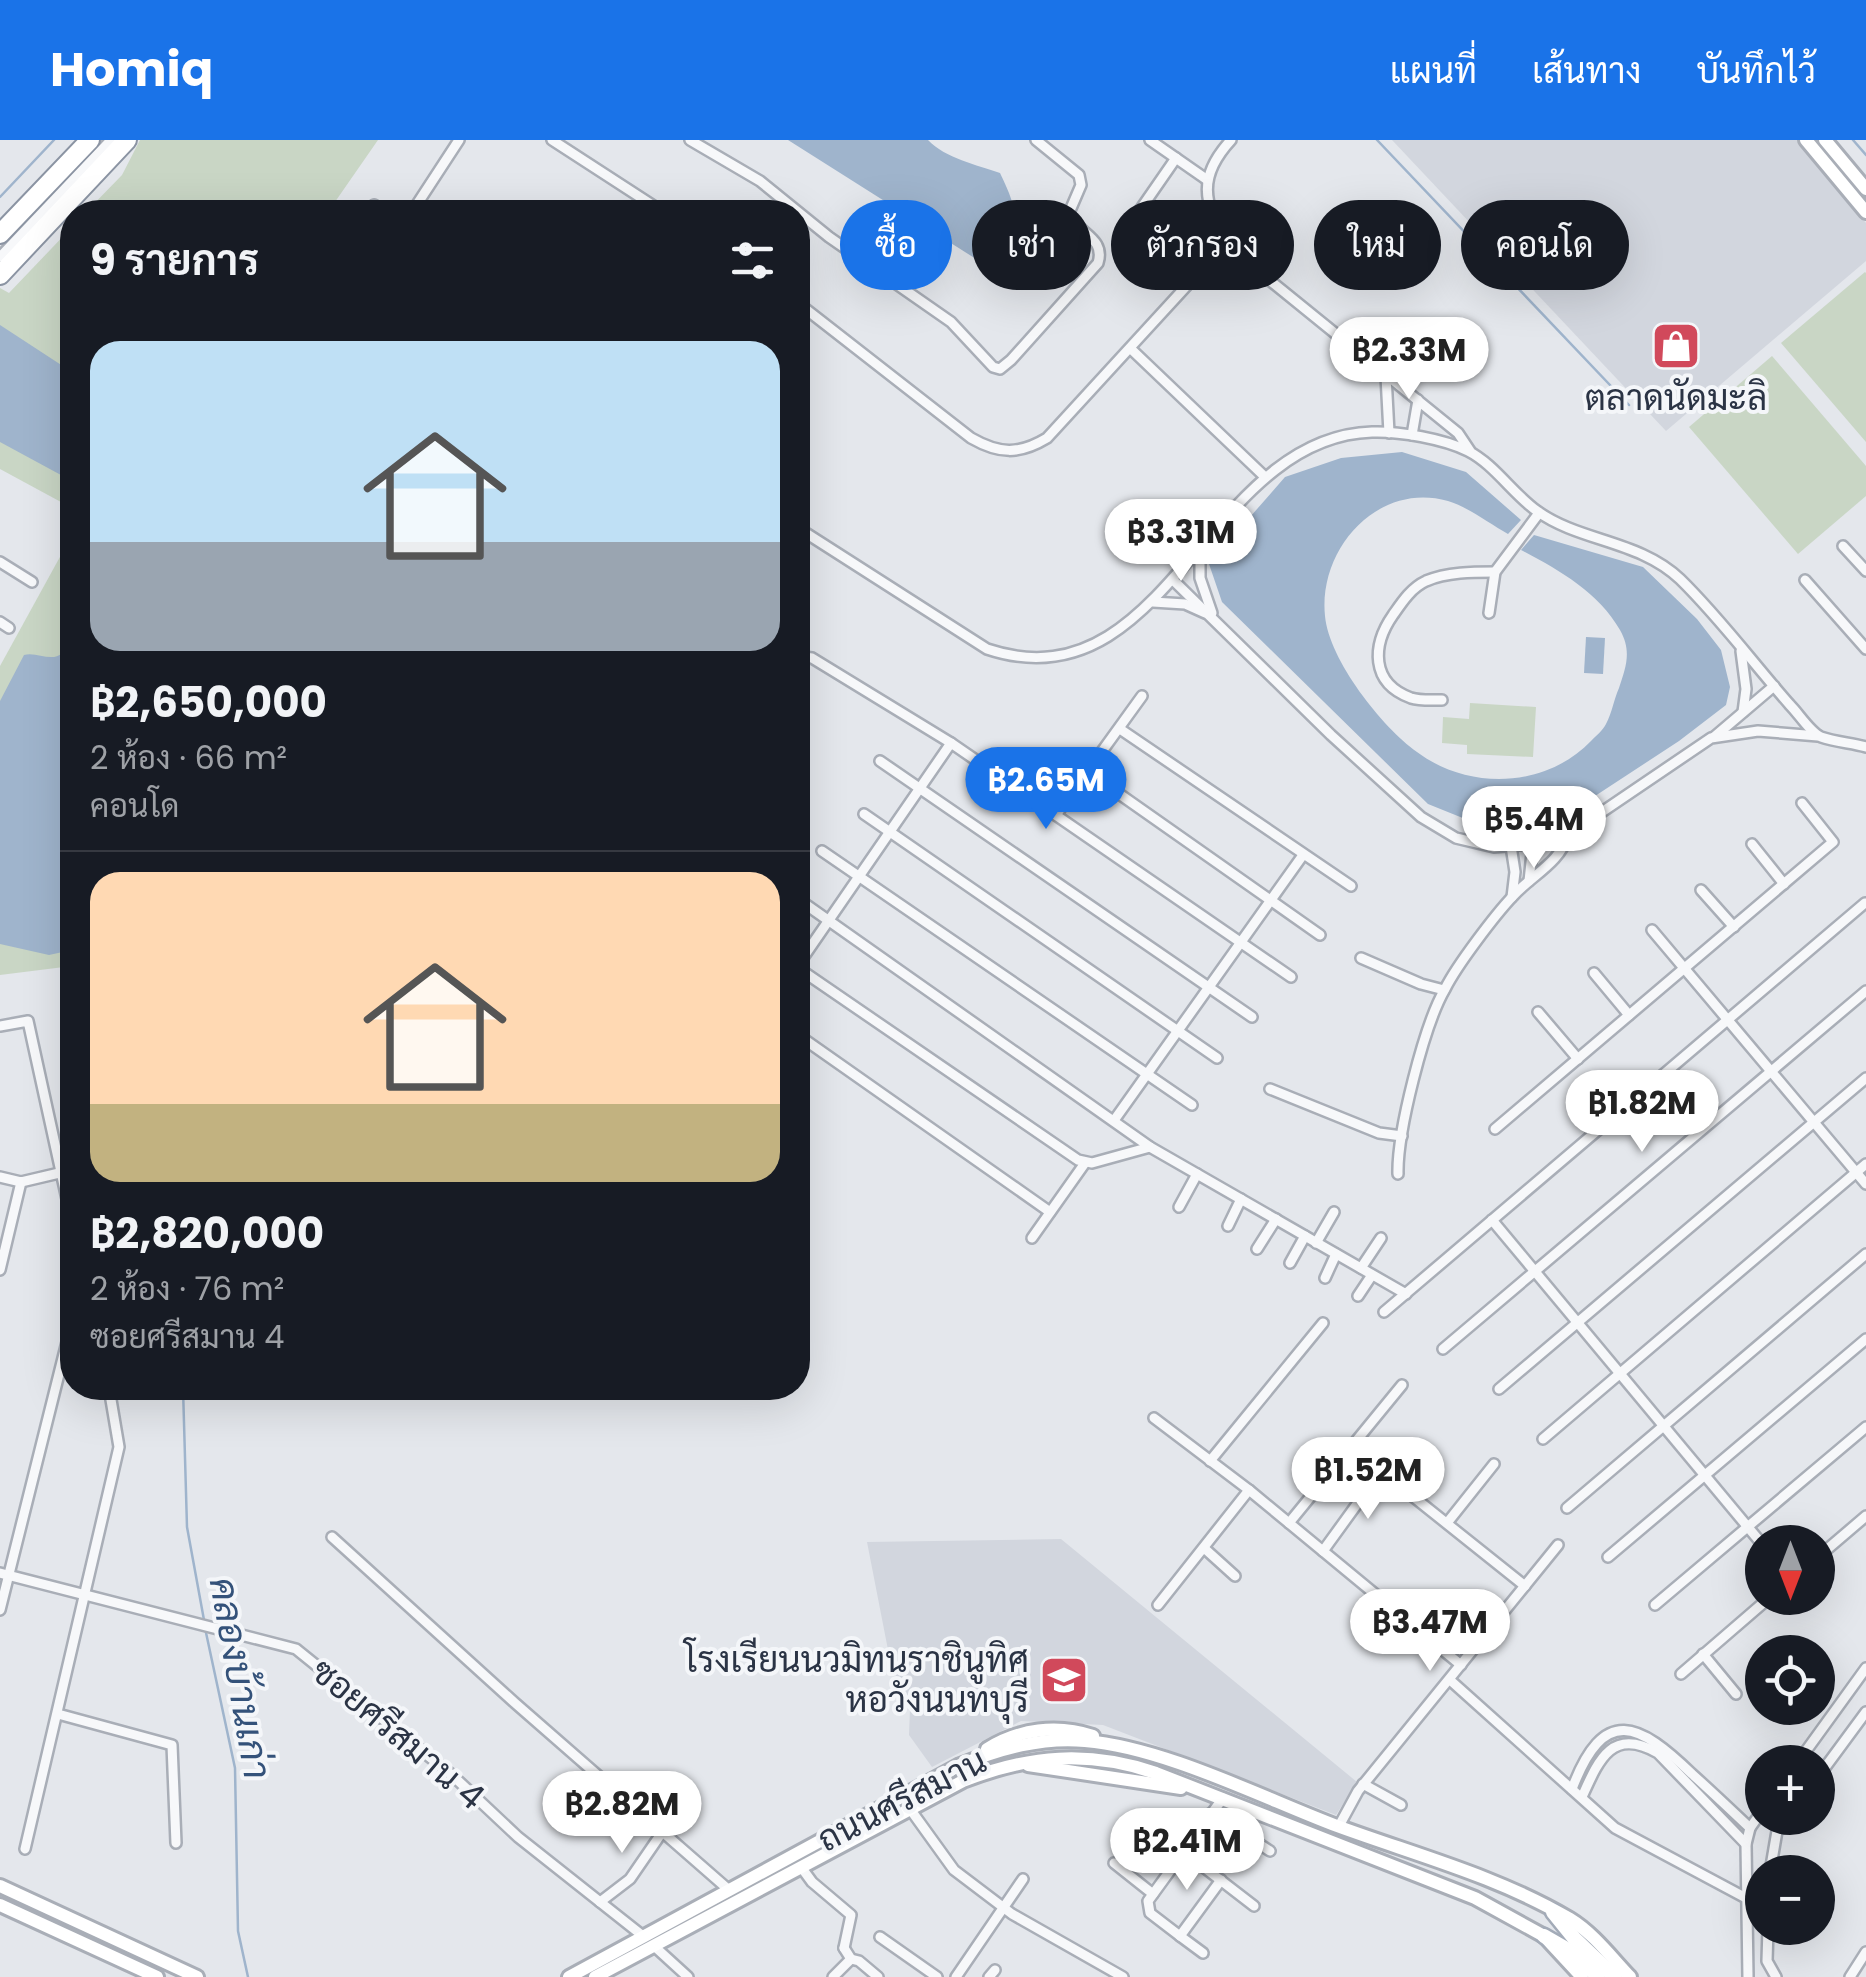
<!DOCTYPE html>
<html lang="th">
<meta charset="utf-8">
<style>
:root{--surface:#171b24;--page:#20242c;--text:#f1f3f6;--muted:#9ea1a6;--line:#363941;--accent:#1a73e8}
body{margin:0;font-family:Poppins,Sarabun,sans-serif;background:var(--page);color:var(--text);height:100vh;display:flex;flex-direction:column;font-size:38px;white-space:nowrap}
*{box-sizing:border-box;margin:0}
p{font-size:32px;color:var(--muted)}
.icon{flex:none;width:55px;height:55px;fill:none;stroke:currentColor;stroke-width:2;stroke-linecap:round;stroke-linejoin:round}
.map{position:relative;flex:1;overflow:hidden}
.sheet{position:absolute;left:60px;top:60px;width:750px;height:1200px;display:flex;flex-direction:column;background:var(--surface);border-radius:40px;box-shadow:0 10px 40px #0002}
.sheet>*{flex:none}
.banner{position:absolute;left:840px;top:60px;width:875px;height:90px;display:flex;gap:20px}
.needle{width:65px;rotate:180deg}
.buttons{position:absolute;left:1745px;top:1385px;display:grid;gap:20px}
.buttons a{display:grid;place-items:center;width:90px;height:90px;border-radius:50%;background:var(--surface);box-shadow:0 10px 40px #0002;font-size:50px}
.price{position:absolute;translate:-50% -85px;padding:0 22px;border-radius:35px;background:#fff;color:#222;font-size:32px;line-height:65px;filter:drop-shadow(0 2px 5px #0008)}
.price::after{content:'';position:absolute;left:50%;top:60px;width:30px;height:22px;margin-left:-15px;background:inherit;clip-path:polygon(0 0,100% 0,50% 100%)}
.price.active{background:var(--accent);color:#fff}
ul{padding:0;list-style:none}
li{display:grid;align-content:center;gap:20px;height:530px;padding:0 30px}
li+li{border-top:2px solid var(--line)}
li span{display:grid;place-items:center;height:310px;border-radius:30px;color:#555}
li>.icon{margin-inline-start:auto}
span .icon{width:180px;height:180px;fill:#fffc;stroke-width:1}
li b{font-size:42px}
h2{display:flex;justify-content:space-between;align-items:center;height:120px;padding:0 30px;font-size:42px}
.pill{padding:0 35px;border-radius:45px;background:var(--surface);box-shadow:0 10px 40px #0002;font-size:35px;line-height:90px}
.pill.active{background:var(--accent);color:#fff}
header{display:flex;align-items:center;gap:60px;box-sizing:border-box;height:140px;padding:0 50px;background:var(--accent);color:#fff}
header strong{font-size:48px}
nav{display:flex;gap:55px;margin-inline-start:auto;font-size:35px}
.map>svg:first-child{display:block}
.built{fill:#d2d6de}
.green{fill:#c9d6c5}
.water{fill:#9fb4cc}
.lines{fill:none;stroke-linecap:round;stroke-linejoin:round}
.stream{stroke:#9fb4cc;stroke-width:2.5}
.minor-casing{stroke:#a9aeb7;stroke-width:14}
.secondary-casing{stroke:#a9aeb7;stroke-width:18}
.primary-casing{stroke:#a3abb8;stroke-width:19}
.motorway-casing{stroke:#8b94a3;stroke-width:22}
.minor{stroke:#f7f8fa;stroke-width:9}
.secondary{stroke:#fff;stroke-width:12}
.primary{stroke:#fff;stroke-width:14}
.motorway{stroke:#fff;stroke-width:18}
.labels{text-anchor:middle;stroke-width:8;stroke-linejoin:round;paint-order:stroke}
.poi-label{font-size:35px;fill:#2b3445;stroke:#f4f6f9}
.street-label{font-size:35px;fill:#2b3445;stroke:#f4f6f9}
.water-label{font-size:38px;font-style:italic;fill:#34527a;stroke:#f4f6f9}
</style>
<header>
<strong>Homiq</strong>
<nav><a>แผนที่</a><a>เส้นทาง</a><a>บันทึกไว้</a></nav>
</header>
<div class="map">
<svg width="1866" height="1837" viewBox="0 0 1866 1837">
<rect width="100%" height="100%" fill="#e4e7ec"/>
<g class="built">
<polygon points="1392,0 1797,0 1866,83 1866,121 1666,291"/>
<polygon points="1061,1399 1357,1642 1336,1675 1103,1585 1021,1581 932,1627 909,1595 910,1569 897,1556 867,1402"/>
</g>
<g class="green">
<polygon points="140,0 378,0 328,72 86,72 122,35"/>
<polygon points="72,87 72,368 0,329 0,148 9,153"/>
<polygon points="1865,132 1866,133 1866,302 1781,203"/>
<polygon points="1772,216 1866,326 1866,356 1798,414 1689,287"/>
<polygon points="72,395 72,826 0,835 0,526"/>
<polygon points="1470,563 1536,567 1533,617 1467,614 1467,605 1442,603 1443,577 1469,579"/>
</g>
<g class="water">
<path d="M788,0H928C945,18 977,25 1000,33C1023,80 1017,86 995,131Z"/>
<polygon points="0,185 72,232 72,341 0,302"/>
<path d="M1402,312L1466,332L1521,380L1508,394C1490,384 1468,367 1448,361C1378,341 1318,409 1325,476C1329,520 1382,587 1417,612C1469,651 1546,648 1591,601C1596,596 1603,590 1606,584C1612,573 1614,559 1619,548C1626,527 1632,511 1620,490C1598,452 1559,430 1521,410L1534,395L1643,427L1697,479L1721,510L1730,547L1726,565L1679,601L1563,677L1520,687L1490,689L1428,664L1222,462L1209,424L1285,337L1341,318Z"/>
<polygon points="1586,497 1605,498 1603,534 1584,533"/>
<path d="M72,501V810L49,815L0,804V561L24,515C36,511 52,523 62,513C66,509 68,504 72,501Z"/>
</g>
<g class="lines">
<g class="stream">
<polyline points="1377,0 1629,265"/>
<polyline points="1853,0 1866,15"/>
<polyline points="0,57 54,0"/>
<polyline points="183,1248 187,1387 204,1480"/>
<polyline points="205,1488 235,1628 238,1791 248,1837"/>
</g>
<g class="minor-casing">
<g id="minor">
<polyline points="552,0 663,72"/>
<path d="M690,0L760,41L829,97L951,182L993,227L1000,229L1011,220L1098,123C1106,97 1077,94 1069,73L1081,45L1079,35L1036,0"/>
<polyline points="1150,0 1206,39"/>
<polyline points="374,65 385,72"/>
<polyline points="412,72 459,0"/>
<polyline points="1131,83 1176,18"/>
<polyline points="1225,104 1458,293 1470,311"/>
<polyline points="0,117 111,0"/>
<path d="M798,163L971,298C999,314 1019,315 1047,298L1225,104C1204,61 1197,37 1231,0"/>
<polyline points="1131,209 1264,336"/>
<polyline points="1386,236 1389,293"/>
<polyline points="1412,295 1418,260"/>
<path d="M798,388L987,509C1167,569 1206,297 1372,292C1399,291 1444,299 1468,311C1494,324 1513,354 1537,371C1580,402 1639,400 1680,439C1720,478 1753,523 1790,565C1799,574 1810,592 1821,597C1835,602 1852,603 1866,607"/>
<polyline points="1843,406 1866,431"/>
<polyline points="1200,408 1200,438 1212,473"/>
<polyline points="0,422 32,442"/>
<polyline points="1173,440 1331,595 1421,677 1456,698 1494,707 1533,704 1568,695 1711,598 1758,591 1818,596"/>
<polyline points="1805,440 1866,509"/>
<polyline points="1153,462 1185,464 1205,473"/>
<polyline points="1489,473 1495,432 1539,373"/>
<polyline points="0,482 9,488"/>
<polyline points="1741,511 1746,549 1743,572"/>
<polyline points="798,524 804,517 812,518 951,603 1291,837"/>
<path d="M1442,560C1433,560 1420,561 1411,558C1370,543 1372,505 1393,475C1402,462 1411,448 1426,441C1447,432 1473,432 1495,432"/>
<polyline points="1120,589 1351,746"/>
<polyline points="1714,597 1774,546"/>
<polyline points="880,621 1252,877"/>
<polyline points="1088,632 1320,795"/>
<polyline points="864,674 1217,918"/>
<polyline points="1056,675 1142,556"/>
<polyline points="1752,704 1784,744"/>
<polyline points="1511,706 1515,732 1512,757"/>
<polyline points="822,711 1192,965"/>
<polyline points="1529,741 1533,704"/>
<polyline points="1701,750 1734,787"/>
<polyline points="798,759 1150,1007 1406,1154"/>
<polyline points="1652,790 1866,1044"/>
<polyline points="1361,818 1421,844 1444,850"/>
<polyline points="798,825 951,603"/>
<polyline points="798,828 1078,1020 1092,1023 1150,1007"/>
<polyline points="1594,833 1629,875"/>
<polyline points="1538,872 1578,919"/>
<polyline points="0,886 28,881 72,1082"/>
<polyline points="798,895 1050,1072"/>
<polyline points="1270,949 1379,993 1402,996"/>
<polyline points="1115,979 1303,715"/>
<polyline points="1495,989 1833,702 1802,663"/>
<path d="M1398,1034C1397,993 1424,885 1445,849C1457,825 1495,775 1513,756C1532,735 1560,723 1568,695"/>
<polyline points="0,1037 21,1042 72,1030"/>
<polyline points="1179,1067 1197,1034"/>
<polyline points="1492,1080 1762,1404"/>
<polyline points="1228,1086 1241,1059"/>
<polyline points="1032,1098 1085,1023"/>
<polyline points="1316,1103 1334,1072"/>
<polyline points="1257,1109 1276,1079"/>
<polyline points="1290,1123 1305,1096"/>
<polyline points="1361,1128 1381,1098"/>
<polyline points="0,1130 21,1042"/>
<polyline points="1325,1138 1336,1114"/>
<polyline points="1358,1156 1372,1135"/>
<polyline points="1384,1172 1865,763"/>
<polyline points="1443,1209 1866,851"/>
<polyline points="1499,1249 1866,938"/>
<polyline points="1154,1278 1249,1350 1461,1525"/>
<polyline points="1543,1299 1866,1024"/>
<polyline points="1351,1307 1525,1446"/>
<polyline points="1210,1321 1323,1183"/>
<polyline points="1567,1368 1866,1114"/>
<polyline points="1289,1383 1402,1245"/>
<polyline points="1447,1383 1494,1324"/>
<polyline points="332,1397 515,1563 729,1750"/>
<polyline points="1204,1408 1235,1436"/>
<polyline points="1323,1411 1381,1331"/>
<polyline points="1608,1417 1866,1199"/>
<polyline points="1818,1417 1866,1376"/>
<polyline points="0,1433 296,1509 452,1635 518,1697 643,1796"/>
<polyline points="1158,1465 1249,1350"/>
<polyline points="1655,1465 1866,1287"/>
<polyline points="0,1470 72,1182"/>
<polyline points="1703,1514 1736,1554"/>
<polyline points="1681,1534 1769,1458"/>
<polyline points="1450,1540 1615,1688 1746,1758"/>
<polyline points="58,1574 172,1605 176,1703"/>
<polyline points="1798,1622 1866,1528"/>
<polyline points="1818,1637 1866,1572"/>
<polyline points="1363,1644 1401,1665"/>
<path d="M1572,1649C1604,1564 1639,1583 1692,1634C1712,1652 1731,1670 1750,1688"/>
<path d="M1582,1657C1599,1619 1612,1587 1658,1613L1746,1704"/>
<polyline points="910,1669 954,1730 1012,1774 1123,1837"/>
<polyline points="1212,1673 1270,1711"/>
<polyline points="1339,1686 1358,1651 1558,1405"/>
<polyline points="25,1709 119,1307 109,1248"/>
<polyline points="1184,1712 1254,1766"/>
<polyline points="1114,1723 1153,1754"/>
<polyline points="801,1727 812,1742 851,1775 844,1808"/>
<polyline points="1770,1732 1777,1691 1787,1678"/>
<polyline points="1221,1740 1180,1796 1150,1773 1148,1761 1223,1658"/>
<polyline points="600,1762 630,1739 663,1691"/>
<polyline points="1768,1788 1767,1821 1776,1837"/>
<polyline points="1180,1796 1203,1813"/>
<polyline points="880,1797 937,1837"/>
<polyline points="654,1806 688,1837"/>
<polyline points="844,1808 851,1819 859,1821 878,1837"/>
<polyline points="833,1837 851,1819"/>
<polyline points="956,1837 1023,1739"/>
<polyline points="989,1837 995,1830"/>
<polyline points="1748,1837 1746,1704 1750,1688 1762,1671"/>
<polyline points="1850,1837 1866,1812"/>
</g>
</g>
<g class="secondary-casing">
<g id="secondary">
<polyline points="1806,0 1866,72"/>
<polyline points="1825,0 1866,49"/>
<path d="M987,1609C1019,1589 1057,1584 1093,1596"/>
<polyline points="1028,1625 1181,1648"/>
<polyline points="0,1746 197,1837"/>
<polyline points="0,1765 157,1837"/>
<path d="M569,1837L960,1625C1000,1609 1041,1597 1085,1601C1163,1607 1263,1658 1337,1686C1416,1715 1497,1736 1570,1779C1593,1793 1611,1817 1630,1837"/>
<path d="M595,1837L963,1641C1029,1615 1089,1610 1156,1633L1475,1758L1544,1796L1582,1837"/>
</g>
</g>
<g class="primary-casing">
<g id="primary">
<polyline points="1553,1772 1574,1798 1615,1837"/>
<polyline points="1544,1796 1577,1815 1598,1837"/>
</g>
</g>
<g class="motorway-casing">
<g id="motorway">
<polyline points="0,94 90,0"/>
<polyline points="0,135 127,0"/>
</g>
</g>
<use href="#minor" class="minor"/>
<use href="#secondary" class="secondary"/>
<use href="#primary" class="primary"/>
<use href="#motorway" class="motorway"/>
</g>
<defs>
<g id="shop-square" transform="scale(2.5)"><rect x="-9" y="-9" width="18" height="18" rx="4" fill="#d1495b" stroke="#f4f6f9"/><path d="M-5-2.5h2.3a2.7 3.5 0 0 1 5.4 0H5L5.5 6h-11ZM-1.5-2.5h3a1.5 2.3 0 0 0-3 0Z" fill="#fff"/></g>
<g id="school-square" transform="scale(2.5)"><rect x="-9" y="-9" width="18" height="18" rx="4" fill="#d1495b" stroke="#f4f6f9"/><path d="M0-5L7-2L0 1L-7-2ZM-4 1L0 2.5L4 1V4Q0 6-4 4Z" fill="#fff"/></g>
</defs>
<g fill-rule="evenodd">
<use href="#shop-square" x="1676" y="206"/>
<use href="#school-square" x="1064" y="1540"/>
</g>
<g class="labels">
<g class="poi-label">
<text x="1676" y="270">ตลาดนัดมะลิ</text>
<text x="1029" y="1532" text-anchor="end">โรงเรียนนวมิทนราชินูทิศ<tspan x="1029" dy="40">หอวังนนทบุรี</tspan></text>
</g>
<g class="street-label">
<text transform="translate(398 1594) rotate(40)" y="12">ซอยศรีสมาน 4</text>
<text transform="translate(902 1660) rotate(-27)" y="12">ถนนศรีสมาน</text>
</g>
<g class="water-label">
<text transform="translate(240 1538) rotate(80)" y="13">คลองบ้านเก่า</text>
</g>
</g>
</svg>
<div class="buttons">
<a><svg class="needle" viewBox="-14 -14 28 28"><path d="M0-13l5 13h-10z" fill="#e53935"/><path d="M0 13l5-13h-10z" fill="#9ea1a6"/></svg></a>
<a><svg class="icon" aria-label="locate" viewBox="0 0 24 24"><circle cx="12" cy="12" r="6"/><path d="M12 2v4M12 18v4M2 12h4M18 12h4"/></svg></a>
<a>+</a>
<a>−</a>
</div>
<b class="price" style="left:1409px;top:262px">฿2.33M</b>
<b class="price" style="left:1181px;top:444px">฿3.31M</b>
<b class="price active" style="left:1046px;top:692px">฿2.65M</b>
<b class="price" style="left:1534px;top:731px">฿5.4M</b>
<b class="price" style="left:1642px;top:1015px">฿1.82M</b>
<b class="price" style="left:1368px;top:1382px">฿1.52M</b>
<b class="price" style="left:1430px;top:1534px">฿3.47M</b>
<b class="price" style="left:622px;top:1716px">฿2.82M</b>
<b class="price" style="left:1187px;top:1753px">฿2.41M</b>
<div class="banner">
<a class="pill active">ซื้อ</a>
<a class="pill">เช่า</a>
<a class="pill">ตัวกรอง</a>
<a class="pill">ใหม่</a>
<a class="pill">คอนโด</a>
</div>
<section class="sheet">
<h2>9 รายการ<svg class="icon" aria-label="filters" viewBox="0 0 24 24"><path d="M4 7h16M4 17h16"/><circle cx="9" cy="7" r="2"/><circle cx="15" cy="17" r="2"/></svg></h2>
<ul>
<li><span style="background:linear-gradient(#bfe0f5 65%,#9aa5b1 0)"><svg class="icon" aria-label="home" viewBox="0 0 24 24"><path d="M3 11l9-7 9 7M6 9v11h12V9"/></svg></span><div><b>฿2,650,000</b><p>2 ห้อง · 66 m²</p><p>คอนโด</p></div></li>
<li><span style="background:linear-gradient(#ffd9b3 75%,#c2b280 0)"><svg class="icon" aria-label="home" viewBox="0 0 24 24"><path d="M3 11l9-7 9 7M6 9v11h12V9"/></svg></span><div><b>฿2,820,000</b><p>2 ห้อง · 76 m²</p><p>ซอยศรีสมาน 4</p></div></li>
</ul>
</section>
</div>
